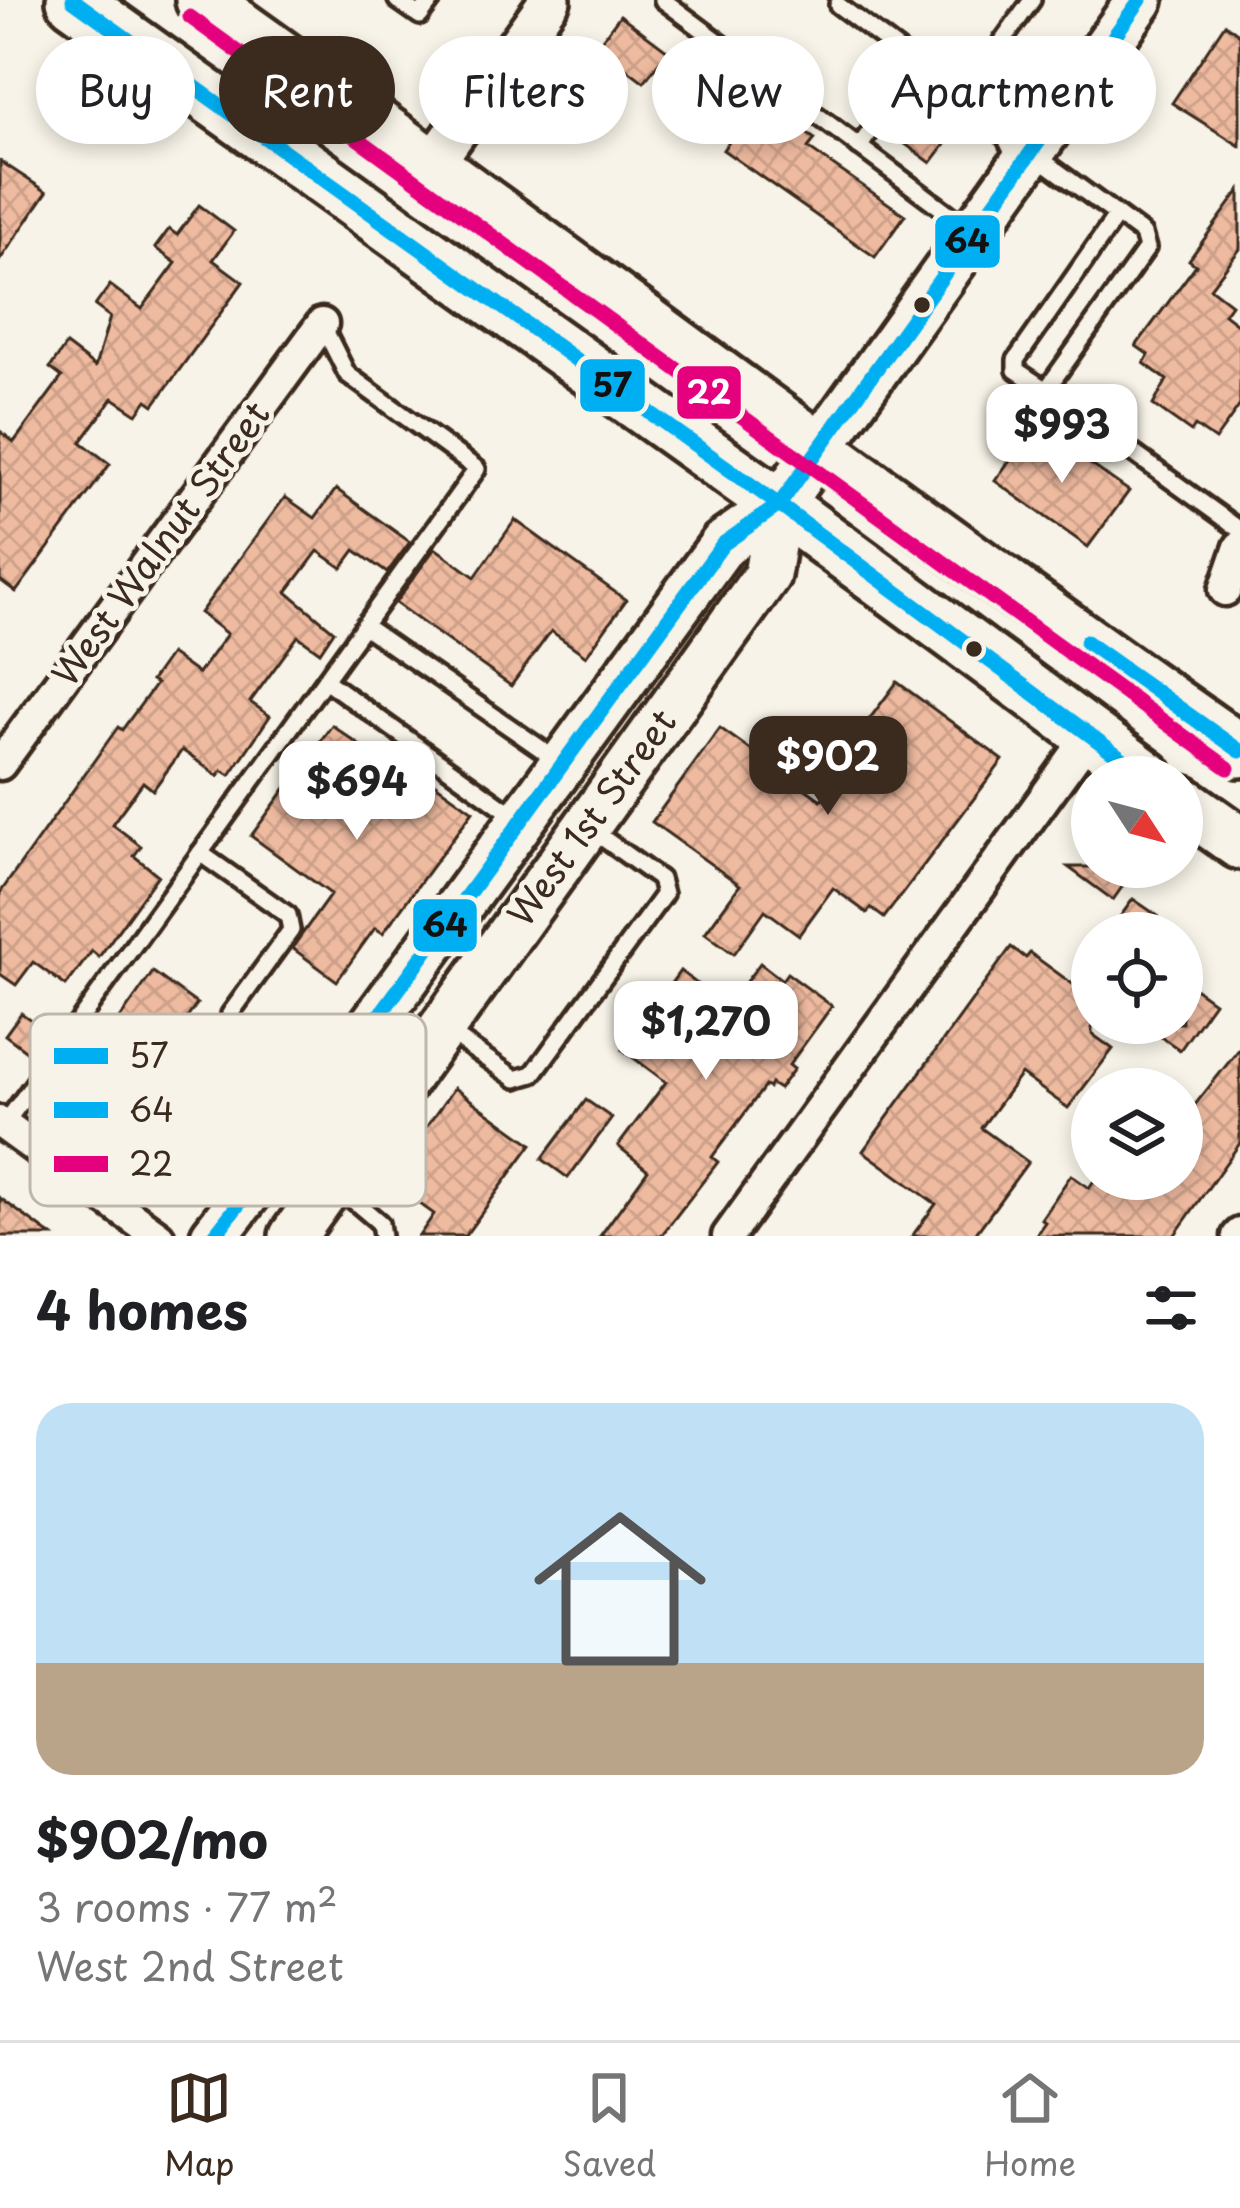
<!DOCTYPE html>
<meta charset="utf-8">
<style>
:root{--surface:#fff;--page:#f6f6f6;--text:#202124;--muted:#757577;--line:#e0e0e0;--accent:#3b2a1e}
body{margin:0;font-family:"Playpen Sans",sans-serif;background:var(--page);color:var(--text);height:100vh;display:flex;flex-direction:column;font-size:45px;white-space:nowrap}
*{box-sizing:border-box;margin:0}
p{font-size:39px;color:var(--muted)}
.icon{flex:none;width:66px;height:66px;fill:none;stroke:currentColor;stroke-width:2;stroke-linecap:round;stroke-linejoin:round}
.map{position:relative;height:1236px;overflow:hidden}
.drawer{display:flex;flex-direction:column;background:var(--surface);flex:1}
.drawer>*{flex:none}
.top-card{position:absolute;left:36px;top:36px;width:1170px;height:108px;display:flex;gap:24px}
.needle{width:78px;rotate:126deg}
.tools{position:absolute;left:1071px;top:756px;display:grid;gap:24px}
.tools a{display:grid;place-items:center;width:132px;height:132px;border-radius:50%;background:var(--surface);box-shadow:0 6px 18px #0003;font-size:60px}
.price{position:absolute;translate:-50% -102px;padding:0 27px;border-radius:24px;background:#fff;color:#222;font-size:39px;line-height:78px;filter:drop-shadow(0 3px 6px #0008)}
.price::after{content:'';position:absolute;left:50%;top:72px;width:36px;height:27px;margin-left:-18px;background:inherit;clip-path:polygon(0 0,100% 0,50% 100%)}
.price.current{background:var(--accent);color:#fff}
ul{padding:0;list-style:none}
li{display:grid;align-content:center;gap:24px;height:636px;padding:0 36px}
li span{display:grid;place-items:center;height:372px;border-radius:36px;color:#555}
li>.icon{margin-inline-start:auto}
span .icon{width:216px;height:216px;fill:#fffc;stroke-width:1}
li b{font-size:51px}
h2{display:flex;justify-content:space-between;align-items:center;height:144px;padding:0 36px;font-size:51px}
.chip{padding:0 42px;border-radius:54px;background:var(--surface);box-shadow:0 6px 18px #0003;font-size:42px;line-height:108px}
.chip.current{background:var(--accent);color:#fff}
.tabs{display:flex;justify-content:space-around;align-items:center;height:168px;border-top:3px solid var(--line);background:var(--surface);font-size:33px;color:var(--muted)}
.tabs a{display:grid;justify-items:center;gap:6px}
.tabs .current{color:var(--accent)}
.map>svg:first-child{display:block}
.building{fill:url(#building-cross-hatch);stroke:#3b2a1e;stroke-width:3}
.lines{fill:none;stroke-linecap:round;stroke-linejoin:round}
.service-casing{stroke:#3b2a1e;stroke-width:24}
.minor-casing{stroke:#3b2a1e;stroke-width:39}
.tertiary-casing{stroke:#3b2a1e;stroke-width:48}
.secondary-casing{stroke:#3b2a1e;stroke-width:54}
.primary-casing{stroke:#3b2a1e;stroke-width:60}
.service{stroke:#f7f3e8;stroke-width:15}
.minor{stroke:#f7f3e8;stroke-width:30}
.tertiary{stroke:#f7f3e8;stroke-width:39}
.secondary{stroke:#f7f3e8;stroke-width:45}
.primary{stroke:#f7f3e8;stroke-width:51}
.bus-1-casing{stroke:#f7f3e8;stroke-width:24}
.bus-2-casing{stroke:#f7f3e8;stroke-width:24}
.bus-3-casing{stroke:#f7f3e8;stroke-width:24}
.bus-1{stroke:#00aff2;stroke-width:15}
.bus-2{stroke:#00aff2;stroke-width:15}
.bus-3{stroke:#e5007d;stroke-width:15}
.bus-dot{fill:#3b2a1e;stroke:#f7f3e8;stroke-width:4.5}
.labels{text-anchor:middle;stroke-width:10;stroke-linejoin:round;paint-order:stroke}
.street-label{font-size:36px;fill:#3b2a1e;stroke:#f7f3e8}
.key{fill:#f7f3e8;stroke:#bfb7ab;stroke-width:3}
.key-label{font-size:33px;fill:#3b2a1e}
.line-badge{stroke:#f7f3e8;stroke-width:4.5}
.badge-label{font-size:33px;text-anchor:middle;font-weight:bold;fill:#fff}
.pale-badge-label{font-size:33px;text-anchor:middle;font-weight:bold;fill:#111}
</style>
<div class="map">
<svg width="1240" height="1236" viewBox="0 0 1240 1236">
<defs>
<pattern id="building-cross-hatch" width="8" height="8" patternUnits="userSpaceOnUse" patternTransform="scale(3)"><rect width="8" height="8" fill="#eebaa0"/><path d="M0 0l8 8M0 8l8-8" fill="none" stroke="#cda089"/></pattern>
</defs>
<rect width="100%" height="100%" fill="#f7f3e8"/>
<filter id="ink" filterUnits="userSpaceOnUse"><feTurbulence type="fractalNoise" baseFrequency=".00833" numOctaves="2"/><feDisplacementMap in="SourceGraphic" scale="24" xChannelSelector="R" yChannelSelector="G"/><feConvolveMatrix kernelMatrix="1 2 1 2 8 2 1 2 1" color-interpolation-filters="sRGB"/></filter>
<g filter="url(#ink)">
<g class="building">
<polygon points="620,15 668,51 644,82 597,46"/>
<polygon points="1225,24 1240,35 1240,146 1172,103"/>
<polygon points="916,88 962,122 931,163 886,130"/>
<polygon points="758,99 815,139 808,148 905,215 875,257 723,150"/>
<polygon points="0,161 47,192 0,260"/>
<polygon points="1240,190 1240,249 1210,288 1231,304 1224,314 1240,326 1240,405 1215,440 1195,426 1191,432 1153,405 1167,380 1144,363 1149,355 1136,346 1196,265 1189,260"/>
<polygon points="199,205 234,231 213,260 243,282 154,405 147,400 137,414 113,398 81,442 110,464 16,592 0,580 0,431 14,442 62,377 50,368 66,345 95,367 110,317 95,306 110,285 142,309 176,263 155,248 169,229 177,235"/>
<polygon points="1035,425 1129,491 1088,547 995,481"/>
<polygon points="336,489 410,542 387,573 355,550 342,568 318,551 287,592 334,631 320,652 298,636 250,702 270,716 230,775 222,770 218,776 182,750 153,790 143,782 112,824 141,846 134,856 158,875 99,957 92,951 66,986 33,962 16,985 0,974 0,893 118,727 122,730 156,684 151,681 170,654 198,674 227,634 200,613 285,497 315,518"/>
<polygon points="515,520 626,600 586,656 551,631 511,686 395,603 435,548 475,577"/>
<polygon points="897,682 1003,760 884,918 871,908 867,913 833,888 799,935 765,910 734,954 705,933 740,885 652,822 720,728 821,800 872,730 865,725"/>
<polygon points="332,725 408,781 416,770 473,811 383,933 375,928 337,981 292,948 331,894 251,836"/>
<polygon points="1068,867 1136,867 1113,900"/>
<polygon points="1133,899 1158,916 1145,933 1134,933 1117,921"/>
<polygon points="1011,947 1026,958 1030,953 1078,988 1092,969 1092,1034 1113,1049 1068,1108 1021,1074 981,1128 1028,1162 974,1236 912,1236 936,1204 863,1151"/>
<polygon points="760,963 782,980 787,973 832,1006 789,1065 794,1069 779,1089 771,1084 769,1088 765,1086 712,1157 718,1162 661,1236 600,1236 648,1170 618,1146 666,1082 623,1050 680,971 727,1007"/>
<polygon points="153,972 197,1004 157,1060 136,1044 97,1096 70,1076 91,1049 96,1053"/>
<polygon points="1182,979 1214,1002 1180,1050 1141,1023 1182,1023"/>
<polygon points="21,1013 45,1030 29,1053 5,1035"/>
<polygon points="1240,1048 1240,1143 1174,1236 1035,1236 1045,1222 1041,1219 1071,1175 1089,1188 1095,1179 1182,1179 1182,1121"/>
<polygon points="454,1088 532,1144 465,1236 419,1236 434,1214 388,1181"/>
<polygon points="586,1100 612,1118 568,1178 542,1159"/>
<polygon points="0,1198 52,1236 0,1236"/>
</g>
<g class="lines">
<g class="service-casing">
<g id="service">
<polyline points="397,0 420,16 432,0"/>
<polyline points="663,0 972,231"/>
<polyline points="838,5 918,65 859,147"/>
<polyline points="918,65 976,78"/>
<polyline points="976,78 1017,161"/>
<polyline points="976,78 1032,0"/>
<polyline points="1034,154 1143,234 1147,248 1046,390 1240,530"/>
<polyline points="1046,390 1016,370 1016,360 1117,215"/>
<polyline points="364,626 560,762"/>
<polyline points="325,680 519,819"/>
<polyline points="200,853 288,915 291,930 230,1014 234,1027 322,1089"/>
<polyline points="448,1032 516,1079 533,1074 664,894 660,879 589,828"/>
<polyline points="4,1125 477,469 347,374 322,324"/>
<polyline points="334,1184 380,1223 382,1236"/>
</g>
</g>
<g class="minor-casing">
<g id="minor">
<polyline points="1225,590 1240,547"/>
<polyline points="0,764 322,324"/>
<polyline points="0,1122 158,1236"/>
<polyline points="728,1236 1089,736"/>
<polyline points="1238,1236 1240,1234"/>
</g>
</g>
<g class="tertiary-casing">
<polyline id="tertiary" points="433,164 550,0"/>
</g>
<g class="secondary-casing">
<g id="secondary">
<polyline points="214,1236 293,1134 723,544 779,505 1140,0"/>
<polyline points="293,1236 767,575 779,505"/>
</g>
</g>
<g class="primary-casing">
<g id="primary">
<polyline points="73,0 779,505 1147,777"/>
<path d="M202,0C551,247 890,507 1240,751"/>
<polyline points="1182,802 1240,843"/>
</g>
</g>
<use href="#service" class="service"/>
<use href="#minor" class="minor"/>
<use href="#tertiary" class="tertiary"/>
<use href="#secondary" class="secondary"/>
<use href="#primary" class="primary"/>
<g class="bus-1-casing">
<g id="bus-1">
<polyline points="73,0 779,505 1147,777"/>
<polyline points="1086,642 1240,751"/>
</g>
</g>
<g class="bus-2-casing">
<polyline id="bus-2" points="214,1236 293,1134 723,544 779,505 1140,0"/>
</g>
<g class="bus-3-casing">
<polyline id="bus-3" points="190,17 1228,768"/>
</g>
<use href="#bus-1" class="bus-1"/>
<use href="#bus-2" class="bus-2"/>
<use href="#bus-3" class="bus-3"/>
</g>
</g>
<g class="bus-dot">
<circle cx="922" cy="305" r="10"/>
<circle cx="974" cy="649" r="10"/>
</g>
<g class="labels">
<g class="street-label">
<text transform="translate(161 544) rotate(-54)" y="13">West Walnut Street</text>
<text transform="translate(592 818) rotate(-54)" y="13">West 1st Street</text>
</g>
</g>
<rect x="30" y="1014" width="396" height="192" rx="18" class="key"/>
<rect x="54" y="1048" width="54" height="16" fill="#00aff2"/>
<rect x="54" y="1102" width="54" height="16" fill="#00aff2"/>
<rect x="54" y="1156" width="54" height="16" fill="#e5007d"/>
<g class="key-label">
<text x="129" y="1068">57</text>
<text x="129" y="1122">64</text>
<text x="129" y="1176">22</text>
</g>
<g class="line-badge">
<rect x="933" y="213" width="69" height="57" rx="12" fill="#00aff2"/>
<rect x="578" y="357" width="69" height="57" rx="12" fill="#00aff2"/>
<rect x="675" y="364" width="68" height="57" rx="12" fill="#e5007d"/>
<rect x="411" y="897" width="68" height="57" rx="12" fill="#00aff2"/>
</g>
<g class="badge-label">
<text x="709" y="404">22</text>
</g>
<g class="pale-badge-label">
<text x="967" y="253">64</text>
<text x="612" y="397">57</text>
<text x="445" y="937">64</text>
</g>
</svg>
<div class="tools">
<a><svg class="needle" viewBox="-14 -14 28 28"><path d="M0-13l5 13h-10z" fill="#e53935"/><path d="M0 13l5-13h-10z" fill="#757577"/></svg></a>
<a><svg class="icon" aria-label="locate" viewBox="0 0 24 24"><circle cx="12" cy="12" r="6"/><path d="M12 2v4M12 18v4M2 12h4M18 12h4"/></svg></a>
<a><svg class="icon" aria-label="layers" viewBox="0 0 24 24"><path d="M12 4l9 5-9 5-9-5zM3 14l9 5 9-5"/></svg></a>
</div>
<b class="price" style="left:1062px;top:486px">$993</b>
<b class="price current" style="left:828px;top:818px">$902</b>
<b class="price" style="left:357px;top:843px">$694</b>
<b class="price" style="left:706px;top:1083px">$1,270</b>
<div class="top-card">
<a class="chip">Buy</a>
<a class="chip current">Rent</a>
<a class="chip">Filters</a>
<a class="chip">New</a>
<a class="chip">Apartment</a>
</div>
</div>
<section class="drawer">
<h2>4 homes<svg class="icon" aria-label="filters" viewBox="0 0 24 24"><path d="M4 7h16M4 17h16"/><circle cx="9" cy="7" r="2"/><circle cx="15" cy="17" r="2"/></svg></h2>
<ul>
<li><span style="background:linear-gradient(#bfe0f5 70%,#b9a48a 0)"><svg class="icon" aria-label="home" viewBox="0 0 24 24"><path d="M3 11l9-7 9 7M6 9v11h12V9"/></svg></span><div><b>$902/mo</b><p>3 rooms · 77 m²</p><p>West 2nd Street</p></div></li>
</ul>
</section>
<nav class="tabs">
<a class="current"><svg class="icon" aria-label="map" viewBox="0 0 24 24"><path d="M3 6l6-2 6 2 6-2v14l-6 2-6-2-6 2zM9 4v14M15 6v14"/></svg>Map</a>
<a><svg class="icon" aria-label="saved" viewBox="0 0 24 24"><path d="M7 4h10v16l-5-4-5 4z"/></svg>Saved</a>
<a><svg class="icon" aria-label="home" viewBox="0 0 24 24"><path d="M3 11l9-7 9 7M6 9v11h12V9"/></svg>Home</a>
</nav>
